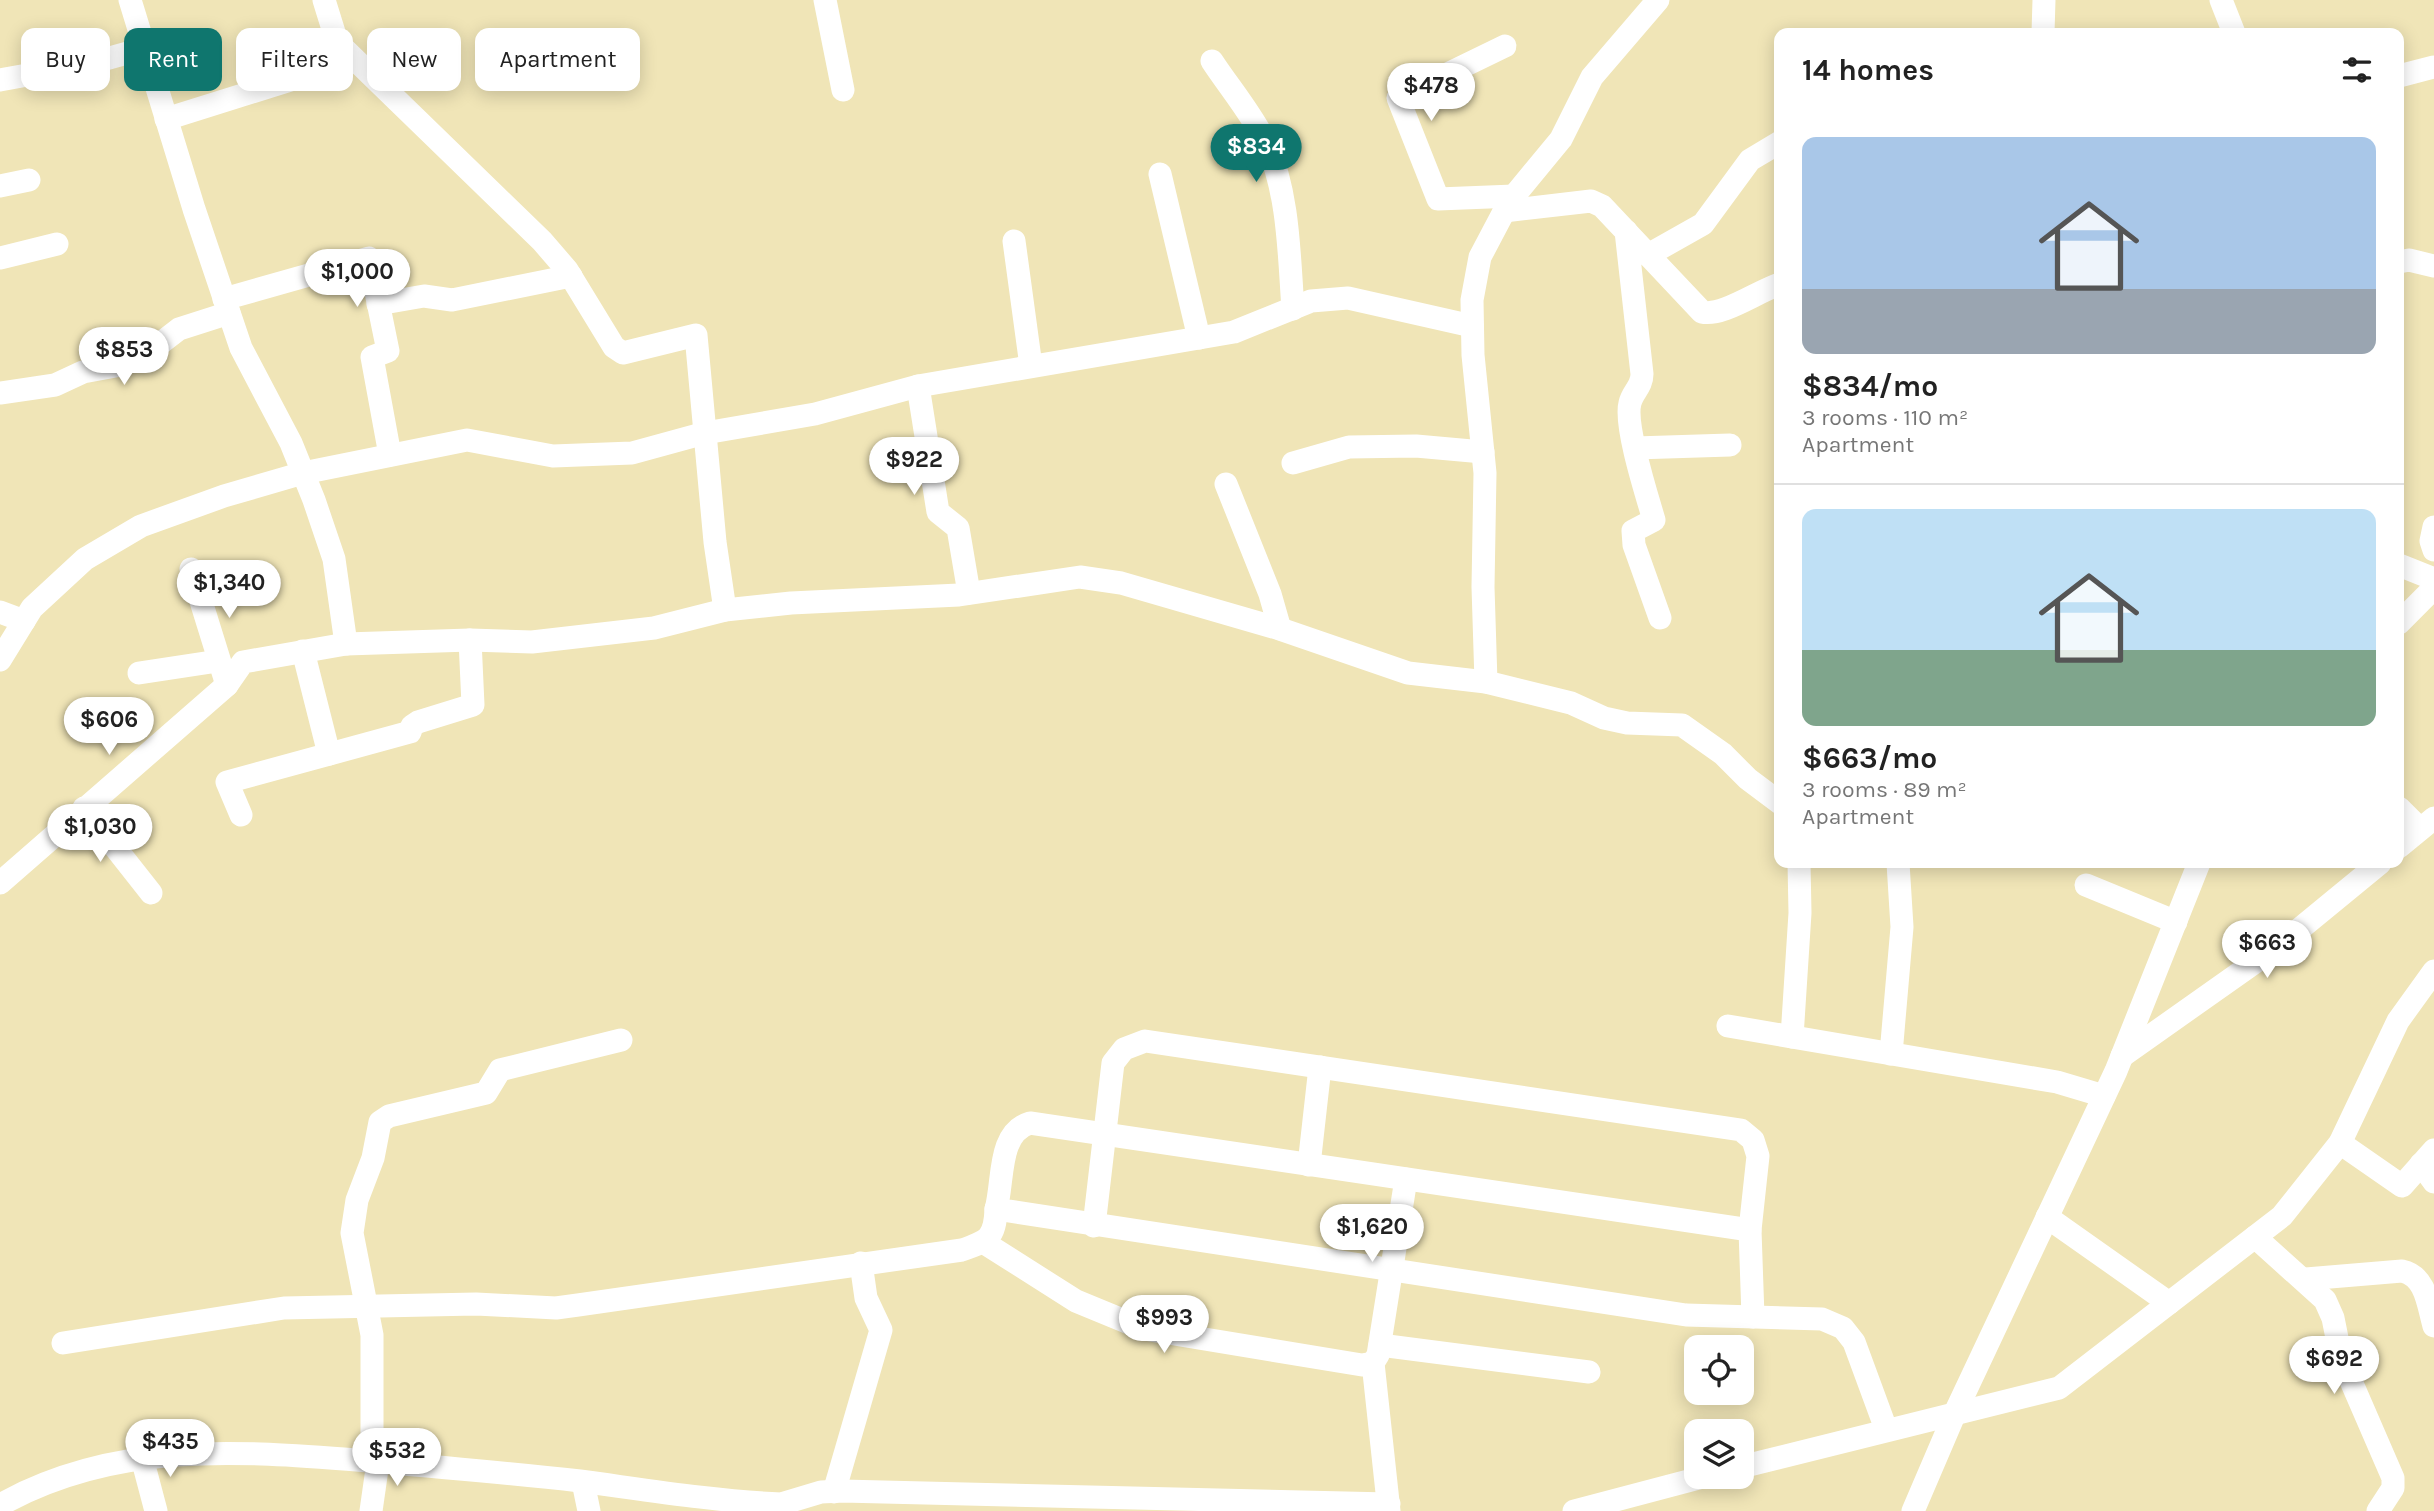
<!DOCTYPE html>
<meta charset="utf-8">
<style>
:root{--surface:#fff;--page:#f6f6f6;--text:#222;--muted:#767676;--line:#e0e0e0;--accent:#0f766e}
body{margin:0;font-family:Karla,sans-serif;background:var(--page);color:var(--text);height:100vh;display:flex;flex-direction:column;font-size:26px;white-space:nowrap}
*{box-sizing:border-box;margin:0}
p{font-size:23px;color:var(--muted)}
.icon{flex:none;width:38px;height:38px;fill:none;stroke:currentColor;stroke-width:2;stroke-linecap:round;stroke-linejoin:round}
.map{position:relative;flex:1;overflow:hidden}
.side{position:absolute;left:1774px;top:28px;width:630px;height:840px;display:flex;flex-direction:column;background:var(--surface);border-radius:14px;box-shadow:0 4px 18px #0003}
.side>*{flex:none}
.guide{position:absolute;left:21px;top:28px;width:665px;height:63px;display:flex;gap:14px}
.controls{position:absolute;left:1684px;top:1335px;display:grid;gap:14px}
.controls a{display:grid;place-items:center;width:70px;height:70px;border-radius:14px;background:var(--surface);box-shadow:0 4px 18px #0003;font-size:35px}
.price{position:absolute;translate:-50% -60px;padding:0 16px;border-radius:24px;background:#fff;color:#222;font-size:23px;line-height:46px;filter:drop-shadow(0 2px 4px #0008)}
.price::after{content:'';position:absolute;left:50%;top:42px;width:21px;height:16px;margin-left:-10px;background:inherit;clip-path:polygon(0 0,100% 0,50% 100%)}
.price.current{background:var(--accent);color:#fff}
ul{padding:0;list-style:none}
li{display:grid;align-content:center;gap:14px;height:371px;padding:0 28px}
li+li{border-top:2px solid var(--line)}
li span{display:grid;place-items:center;height:217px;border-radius:14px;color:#555}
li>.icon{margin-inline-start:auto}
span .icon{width:126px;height:126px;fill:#fffc;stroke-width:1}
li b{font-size:30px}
h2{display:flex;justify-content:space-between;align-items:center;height:84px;padding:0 28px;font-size:30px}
.tag{padding:0 24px;border-radius:14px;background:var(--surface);box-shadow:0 4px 18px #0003;font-size:24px;line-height:63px}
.tag.current{background:var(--accent);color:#fff}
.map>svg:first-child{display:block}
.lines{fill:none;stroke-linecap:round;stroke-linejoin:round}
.street{stroke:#fff;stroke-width:23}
</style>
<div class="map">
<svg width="2434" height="1511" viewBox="0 0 2434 1511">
<rect width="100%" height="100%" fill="#f0e5b7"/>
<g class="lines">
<g class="street">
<polyline points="130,0 194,209 241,348 291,443 314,500 334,559 346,644"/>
<polyline points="324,0 337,42 542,241 567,270 614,347 623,353 696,335 715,542 725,610"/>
<polyline points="825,0 843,90"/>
<polyline points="2221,0 2234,33"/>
<polyline points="2043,33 2044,0"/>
<polyline points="1505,46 1398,98 1438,199 1514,196"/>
<path d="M1212,61C1229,87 1252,114 1266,143C1289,193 1289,255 1293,309"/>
<polyline points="2399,76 2434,67"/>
<polyline points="0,80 88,64 145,48"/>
<polyline points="166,119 354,60"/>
<polyline points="1160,174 1199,338"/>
<polyline points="0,186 29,180"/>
<path d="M1504,211L1591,201L1602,206L1702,312C1722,317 1758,291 1780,284"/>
<path d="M1626,231L1642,374C1642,387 1633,391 1630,403C1624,425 1647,496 1654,520L1633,531L1634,545L1660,618"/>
<polyline points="1014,241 1031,366"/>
<polyline points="1648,255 1703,224 1750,160 1780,142"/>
<polyline points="0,258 57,244"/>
<polyline points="2399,262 2409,260 2434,266"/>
<polyline points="224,299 369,258 388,351 372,357 390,455"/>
<polyline points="378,304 424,296 452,300 571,276"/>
<polyline points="918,386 938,512 958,528 969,593"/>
<polyline points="0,393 55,385 83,372 121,365 148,353 179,329 229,313"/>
<polyline points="1635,448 1730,445"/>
<polyline points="1293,463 1349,447 1416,446 1483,452"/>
<polyline points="1226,484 1270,594 1280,629"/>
<polyline points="2434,527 2431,541 2434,550"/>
<polyline points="2399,565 2434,579"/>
<polyline points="191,569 227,685"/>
<polyline points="0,612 24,621"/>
<polyline points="2399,623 2434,588"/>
<polyline points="303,651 329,754"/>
<polyline points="0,660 32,608 85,559 141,526 224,496 303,473 467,440 553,456 632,453 705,433 815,414 918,386 1234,332 1311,301 1348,298 1472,326"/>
<polyline points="139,673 218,661"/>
<polyline points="1486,682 1483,587 1485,473 1473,355 1472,300 1480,257 1509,202 1561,139 1592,77 1658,0"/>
<polyline points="84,808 151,893"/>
<polyline points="2399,808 2420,829"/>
<polyline points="241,815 227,782 410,732 412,726 418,722 473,705 470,640"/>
<polyline points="2399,847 2434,818"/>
<polyline points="0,883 227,685 243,662 346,644 470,640 532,642 654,628 725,610 791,603 959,595 1080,577 1121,583 1280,629 1408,673 1486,682 1571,703 1604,718 1627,723 1682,725 1723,754 1748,779 1780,803"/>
<polyline points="2086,885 2176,922"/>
<polyline points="1728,1026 2057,1082 2104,1096"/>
<polyline points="1792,1037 1800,913 1799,863"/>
<polyline points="1891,1054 1902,927 1898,863"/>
<polyline points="2122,1056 2285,941 2380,863"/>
<polyline points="2340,1143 2402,1186 2434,1150"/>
<polyline points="2421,1164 2434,1182"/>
<polyline points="1309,1165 1320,1067"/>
<polyline points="2047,1217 2169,1303"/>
<polyline points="1094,1226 1113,1063 1124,1049 1145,1041 1741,1130 1753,1140 1758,1156 1750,1230 1753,1317"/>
<path d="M1750,1230L1030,1123C997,1133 1004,1181 996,1209L1686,1315L1822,1319L1843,1328L1854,1342L1886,1429"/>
<polyline points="2255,1237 2325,1300 2333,1318 2341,1358 2393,1478 2393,1488 2378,1511"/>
<polyline points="983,1242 1076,1301 1144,1329 1362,1365 1373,1363"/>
<path d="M2306,1279L2402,1271C2426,1276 2428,1305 2434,1326"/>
<path d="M63,1343L284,1308L476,1304L556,1308L578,1305L962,1250C988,1241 995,1238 996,1209"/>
<polyline points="1380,1345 1589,1372"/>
<polyline points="142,1458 156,1511"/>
<polyline points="372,1462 372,1335 352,1233 357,1200 373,1158 380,1122 389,1116 486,1093 500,1070 621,1040"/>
<polyline points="1741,1467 2059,1388 2282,1216 2340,1143 2398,1021 2434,971"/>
<polyline points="583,1482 589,1511"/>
<polyline points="834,1492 881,1330 866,1298 861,1263"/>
<path d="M0,1505C116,1440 241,1451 368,1461C439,1467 509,1473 580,1481C647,1490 714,1501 781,1504L821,1492L842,1491L1389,1504"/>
<polyline points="371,1511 378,1462"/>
<polyline points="1389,1511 1373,1363 1378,1355 1406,1179"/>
<polyline points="1574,1511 1703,1477"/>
<polyline points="1913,1511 1955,1413 2116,1071 2199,863"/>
</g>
</g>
</svg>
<div class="controls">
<a><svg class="icon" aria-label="locate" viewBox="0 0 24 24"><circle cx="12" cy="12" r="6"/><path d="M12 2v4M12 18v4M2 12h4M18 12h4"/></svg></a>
<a><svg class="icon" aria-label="layers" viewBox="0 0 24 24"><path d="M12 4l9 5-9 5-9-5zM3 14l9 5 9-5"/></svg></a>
</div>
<b class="price" style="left:1431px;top:123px">$478</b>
<b class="price current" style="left:1256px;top:184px">$834</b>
<b class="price" style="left:357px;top:309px">$1,000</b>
<b class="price" style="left:124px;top:387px">$853</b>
<b class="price" style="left:914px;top:497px">$922</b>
<b class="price" style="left:229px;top:620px">$1,340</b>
<b class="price" style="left:109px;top:757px">$606</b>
<b class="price" style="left:100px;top:864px">$1,030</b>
<b class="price" style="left:2267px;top:980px">$663</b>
<b class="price" style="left:1372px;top:1264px">$1,620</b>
<b class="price" style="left:1164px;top:1355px">$993</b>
<b class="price" style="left:2334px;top:1396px">$692</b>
<b class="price" style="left:170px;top:1479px">$435</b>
<b class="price" style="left:397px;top:1488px">$532</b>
<div class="guide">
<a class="tag">Buy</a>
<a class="tag current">Rent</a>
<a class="tag">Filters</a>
<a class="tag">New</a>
<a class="tag">Apartment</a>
</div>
<section class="side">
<h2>14 homes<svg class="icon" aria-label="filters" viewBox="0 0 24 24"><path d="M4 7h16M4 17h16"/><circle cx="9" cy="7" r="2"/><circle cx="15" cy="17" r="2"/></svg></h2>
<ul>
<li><span style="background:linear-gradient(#a9c7e8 70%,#9aa5b1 0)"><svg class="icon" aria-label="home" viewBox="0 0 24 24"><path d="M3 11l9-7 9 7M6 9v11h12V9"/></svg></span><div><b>$834/mo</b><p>3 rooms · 110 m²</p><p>Apartment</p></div></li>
<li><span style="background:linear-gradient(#bfe0f5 65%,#7fa58c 0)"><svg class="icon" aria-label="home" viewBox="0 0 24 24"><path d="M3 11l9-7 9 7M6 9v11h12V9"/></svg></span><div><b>$663/mo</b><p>3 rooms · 89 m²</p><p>Apartment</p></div></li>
</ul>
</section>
</div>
